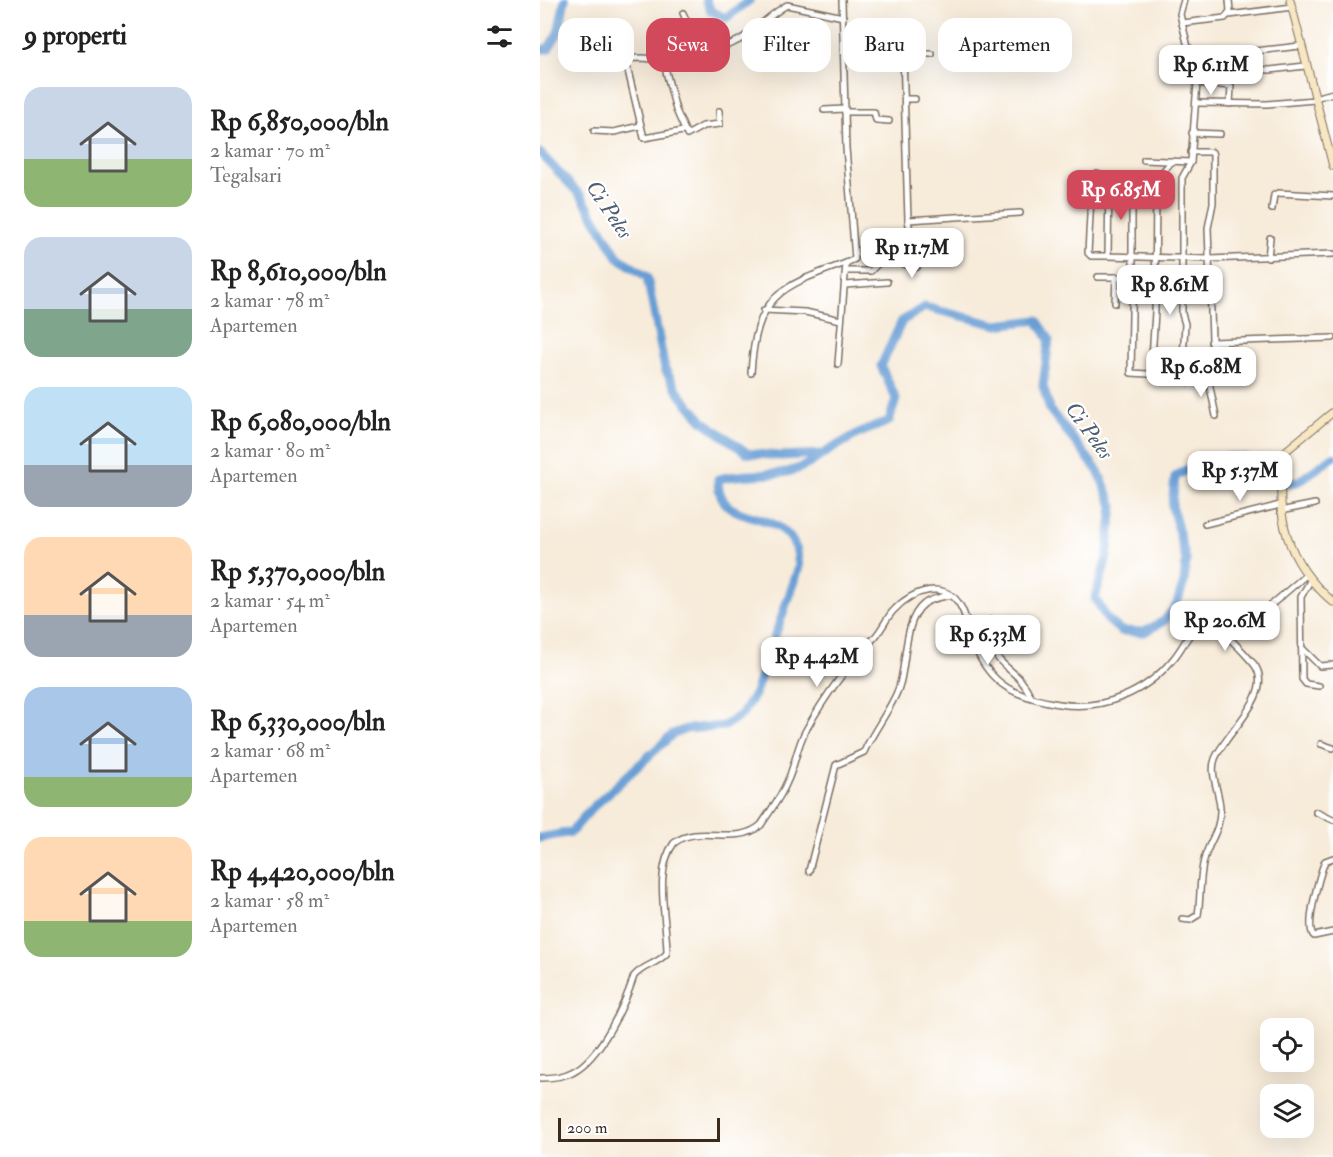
<!DOCTYPE html>
<html lang="id">
<meta charset="utf-8">
<style>
:root{--surface:#fff;--page:#f6f6f6;--text:#222;--muted:#767676;--accent:#d1495b}
body{margin:0;font-family:"IM FELL Double Pica",serif;background:var(--page);color:var(--text);height:100vh;display:flex;flex-direction:column;font-size:22px;white-space:nowrap}
*{box-sizing:border-box;margin:0}
p{font-size:20px;color:var(--muted)}
.icon{flex:none;width:33px;height:33px;fill:none;stroke:currentColor;stroke-width:2;stroke-linecap:round;stroke-linejoin:round}
.map{position:relative;flex:1;overflow:hidden}
.sheet{display:flex;flex-direction:column;background:var(--surface);width:540px}
.sheet>*{flex:none}
.hud{position:absolute;left:18px;top:18px;width:570px;height:54px;display:flex;gap:12px}
.fabs{position:absolute;left:720px;top:1018px;display:grid;gap:12px}
.fabs a{display:grid;place-items:center;width:54px;height:54px;border-radius:12px;background:var(--surface);box-shadow:0 6px 24px #0002;font-size:30px}
.scale{position:absolute;left:18px;bottom:15px;width:162px;box-sizing:border-box;padding-left:6px;border:3px solid #3b2a1e;border-top:0;font-size:16px;line-height:21px;white-space:nowrap;color:#3b2a1e;-webkit-text-stroke:4px #fff;paint-order:stroke}
.price{position:absolute;translate:-50% -51px;padding:0 14px;border-radius:12px;background:#fff;color:#222;font-size:20px;line-height:39px;filter:drop-shadow(0 2px 3px #0008)}
.price::after{content:'';position:absolute;left:50%;top:36px;width:18px;height:14px;margin-left:-9px;background:inherit;clip-path:polygon(0 0,100% 0,50% 100%)}
.price.current{background:var(--accent);color:#fff}
ul{padding:0;list-style:none}
li{display:flex;align-items:center;gap:18px;height:150px;padding:0 24px}
li span{display:grid;place-items:center;flex:none;width:168px;height:120px;border-radius:18px;color:#555}
li>.icon{margin-inline-start:auto}
span .icon{width:72px;height:72px;fill:#fffc;stroke-width:1}
li b{font-size:26px}
h2{display:flex;justify-content:space-between;align-items:center;height:72px;padding:0 24px;font-size:26px}
.tag{padding:0 21px;border-radius:18px;background:var(--surface);box-shadow:0 6px 24px #0002;font-size:21px;line-height:54px}
.tag.current{background:var(--accent);color:#fff}
main{display:flex;flex:1;min-height:0}
.map>svg:first-child{display:block}
.lines{fill:none;stroke-linecap:round;stroke-linejoin:round}
.river{stroke:#689ed5;stroke-width:9}
.minor-casing{stroke:#7d6e5f;stroke-width:8}
.secondary-casing{stroke:#7d6e5f;stroke-width:9}
.minor{stroke:#fff;stroke-width:5}
.secondary{stroke:#f8e7c3;stroke-width:7}
.labels{text-anchor:middle;stroke-width:4.5;stroke-linejoin:round;paint-order:stroke}
.water-label{font-size:22px;font-style:italic;fill:#4f5e70;stroke:#fff}
</style>
<main>
<section class="sheet">
<h2>9 properti<svg class="icon" aria-label="filters" viewBox="0 0 24 24"><path d="M4 7h16M4 17h16"/><circle cx="9" cy="7" r="2"/><circle cx="15" cy="17" r="2"/></svg></h2>
<ul>
<li><span style="background:linear-gradient(#c9d6e8 60%,#8fb573 0)"><svg class="icon" aria-label="home" viewBox="0 0 24 24"><path d="M3 11l9-7 9 7M6 9v11h12V9"/></svg></span><div><b>Rp 6,850,000/bln</b><p>2 kamar · 70 m²</p><p>Tegalsari</p></div></li>
<li><span style="background:linear-gradient(#c9d6e8 60%,#7fa58c 0)"><svg class="icon" aria-label="home" viewBox="0 0 24 24"><path d="M3 11l9-7 9 7M6 9v11h12V9"/></svg></span><div><b>Rp 8,610,000/bln</b><p>2 kamar · 78 m²</p><p>Apartemen</p></div></li>
<li><span style="background:linear-gradient(#bfe0f5 65%,#9aa5b1 0)"><svg class="icon" aria-label="home" viewBox="0 0 24 24"><path d="M3 11l9-7 9 7M6 9v11h12V9"/></svg></span><div><b>Rp 6,080,000/bln</b><p>2 kamar · 80 m²</p><p>Apartemen</p></div></li>
<li><span style="background:linear-gradient(#ffd9b3 65%,#9aa5b1 0)"><svg class="icon" aria-label="home" viewBox="0 0 24 24"><path d="M3 11l9-7 9 7M6 9v11h12V9"/></svg></span><div><b>Rp 5,370,000/bln</b><p>2 kamar · 54 m²</p><p>Apartemen</p></div></li>
<li><span style="background:linear-gradient(#a9c7e8 75%,#8fb573 0)"><svg class="icon" aria-label="home" viewBox="0 0 24 24"><path d="M3 11l9-7 9 7M6 9v11h12V9"/></svg></span><div><b>Rp 6,330,000/bln</b><p>2 kamar · 68 m²</p><p>Apartemen</p></div></li>
<li><span style="background:linear-gradient(#ffd9b3 70%,#8fb573 0)"><svg class="icon" aria-label="home" viewBox="0 0 24 24"><path d="M3 11l9-7 9 7M6 9v11h12V9"/></svg></span><div><b>Rp 4,420,000/bln</b><p>2 kamar · 58 m²</p><p>Apartemen</p></div></li>
</ul>
</section>
<div class="map">
<svg width="793" height="1157" viewBox="0 0 793 1157">
<rect width="100%" height="100%" fill="#fff"/>
<filter id="ink" filterUnits="userSpaceOnUse"><feTurbulence type="fractalNoise" baseFrequency=".0167" numOctaves="2"/><feDisplacementMap in="SourceGraphic" scale="12" xChannelSelector="R" yChannelSelector="G"/><feConvolveMatrix kernelMatrix="1 2 1 2 8 2 1 2 1" color-interpolation-filters="sRGB"/></filter>
<filter id="wash" filterUnits="userSpaceOnUse"><feTurbulence type="fractalNoise" baseFrequency=".008" numOctaves="4" result="noise"/><feDisplacementMap in="SourceGraphic" scale="24" xChannelSelector="R" yChannelSelector="G"/><feGaussianBlur stdDeviation="1.35" result="paint"/><feColorMatrix in="noise" values="0 0 0 0 0 0 0 0 0 0 0 0 0 0 0 0 0 1.4 0 .05"/><feComposite in="paint" operator="in"/></filter>
<g filter="url(#wash)">
<rect width="100%" height="100%" fill="#f7ebd9"/>
<g class="lines">
<g class="river">
<polyline points="166,0 171,11 186,18 210,0"/>
<polyline points="0,49 8,49 18,33 25,0"/>
<path d="M0,153L42,197L78,257L107,277L125,369L141,396L163,421L207,453L240,456L283,454L317,434L349,421L356,399L341,366L362,321L385,307L457,325L497,320L509,339L503,386L510,410L558,471L573,506L567,557L555,598L567,619L581,631L604,632L624,621L636,606L644,582L646,560L632,506L635,477C661,458 712,443 731,478L749,484L759,481L793,457"/>
<path d="M0,838L31,832L51,809L133,734L146,729L184,726L202,714L215,693L259,567C258,561 258,553 256,548C238,503 178,531 178,479C218,469 247,484 283,454"/>
</g>
</g>
</g>
<g filter="url(#ink)">
<g class="lines">
<g class="minor-casing">
<g id="minor">
<polyline points="143,13 152,34"/>
<polyline points="689,15 752,7"/>
<polyline points="642,23 640,14 644,0"/>
<polyline points="392,54 363,54 368,220 480,213"/>
<polyline points="85,58 104,138 143,131"/>
<path d="M63,59L103,58L123,60L132,48L152,34L169,46C200,52 221,19 247,5L303,17"/>
<polyline points="123,60 136,110 147,135 163,126 180,124 179,111"/>
<polyline points="684,60 689,54 760,46"/>
<polyline points="654,67 684,60 695,61 711,69 730,70 765,66"/>
<polyline points="657,83 691,86 690,104"/>
<polyline points="774,98 793,93"/>
<polyline points="365,99 375,99"/>
<polyline points="656,103 727,104 775,100"/>
<polyline points="284,110 305,109"/>
<polyline points="305,112 334,112 336,120 349,121"/>
<polyline points="54,131 74,132 100,126"/>
<polyline points="652,133 680,134"/>
<polyline points="604,160 651,162"/>
<polyline points="618,177 632,161"/>
<polyline points="732,209 734,195 738,193 793,196"/>
<polyline points="592,255 592,187"/>
<polyline points="568,256 551,256 548,253 552,178 557,174 569,178 568,256 669,259 793,254"/>
<polyline points="593,257 591,373 642,376 649,382 672,373 673,367 668,228 673,203 673,155 672,152 651,152"/>
<polyline points="728,258 730,238"/>
<path d="M306,271H331C355,243 354,267 377,267L368,220"/>
<polyline points="558,277 592,277"/>
<polyline points="305,285 347,282"/>
<polyline points="575,303 576,277"/>
<polyline points="224,310 265,312 301,320"/>
<polyline points="671,342 793,338"/>
<polyline points="298,364 306,263 315,259 306,148 302,0"/>
<path d="M211,373C216,296 238,287 306,263"/>
<polyline points="611,374 615,312 616,187"/>
<polyline points="642,376 645,324 642,314 642,178 651,162 657,83 642,23 685,18 690,11 689,0"/>
<polyline points="668,377 676,416"/>
<polyline points="740,511 775,504"/>
<polyline points="665,524 740,505"/>
<polyline points="770,581 761,597 762,679 766,684 779,686"/>
<path d="M451,620C445,671 476,661 491,697"/>
<polyline points="684,633 730,606 766,575"/>
<polyline points="763,649 780,666 793,665"/>
<polyline points="781,744 793,748"/>
<polyline points="776,812 793,820"/>
<path d="M793,858L785,861C780,874 764,927 774,936L793,932"/>
<path d="M269,871L296,765L324,752C333,731 353,706 359,687C367,665 363,620 384,604C390,599 402,597 410,595"/>
<path d="M0,1078C10,1078 23,1077 32,1072C60,1059 85,1004 94,976C103,965 118,964 127,953C127,920 113,871 134,843C159,823 196,847 221,825C230,811 241,797 247,782C255,766 257,745 266,730C285,696 307,666 334,638C342,630 346,618 354,610C372,590 406,579 421,607C427,618 430,633 434,645C451,687 477,697 519,704C563,711 606,693 634,658C642,649 651,627 663,625C678,622 704,653 713,663C738,692 684,734 675,759C669,773 680,794 680,808C681,831 669,840 664,860C659,878 661,896 658,915L650,920L642,919"/>
</g>
</g>
<g class="secondary-casing">
<g id="secondary">
<polyline points="750,0 793,166"/>
<path d="M793,412L747,450L743,455C735,515 745,561 793,602"/>
</g>
</g>
<use href="#minor" class="minor"/>
<use href="#secondary" class="secondary"/>
</g>
</g>
<g class="labels">
<g class="water-label">
<text transform="translate(70 209) rotate(56)" y="8">Ci Peles</text>
<text transform="translate(550 430) rotate(54)" y="8">Ci Peles</text>
</g>
</g>
</svg>
<div class="fabs">
<a><svg class="icon" aria-label="locate" viewBox="0 0 24 24"><circle cx="12" cy="12" r="6"/><path d="M12 2v4M12 18v4M2 12h4M18 12h4"/></svg></a>
<a><svg class="icon" aria-label="layers" viewBox="0 0 24 24"><path d="M12 4l9 5-9 5-9-5zM3 14l9 5 9-5"/></svg></a>
</div>
<div class="scale">200 m</div>
<b class="price" style="left:671px;top:96px">Rp 6.11M</b>
<b class="price current" style="left:581px;top:221px">Rp 6.85M</b>
<b class="price" style="left:372px;top:279px">Rp 11.7M</b>
<b class="price" style="left:630px;top:316px">Rp 8.61M</b>
<b class="price" style="left:661px;top:398px">Rp 6.08M</b>
<b class="price" style="left:700px;top:502px">Rp 5.37M</b>
<b class="price" style="left:685px;top:652px">Rp 20.6M</b>
<b class="price" style="left:448px;top:666px">Rp 6.33M</b>
<b class="price" style="left:277px;top:688px">Rp 4.42M</b>
<div class="hud">
<a class="tag">Beli</a>
<a class="tag current">Sewa</a>
<a class="tag">Filter</a>
<a class="tag">Baru</a>
<a class="tag">Apartemen</a>
</div>
</div>
</main>
